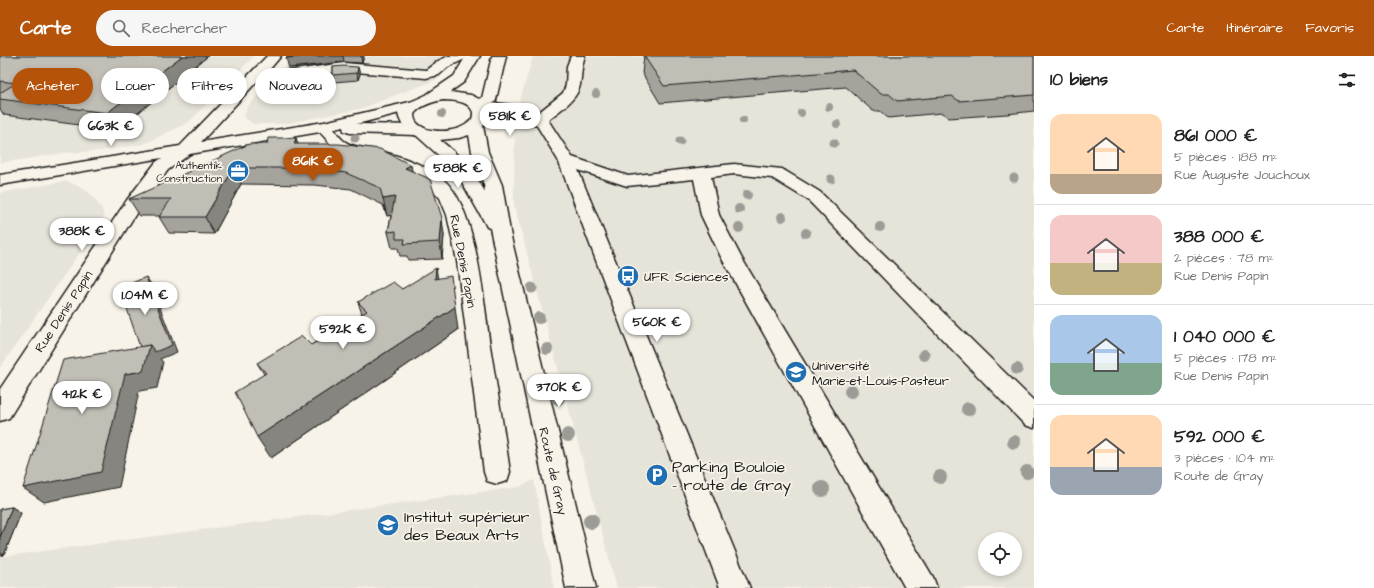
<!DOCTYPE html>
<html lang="fr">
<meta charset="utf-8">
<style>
:root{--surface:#fff;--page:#f6f6f6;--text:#222;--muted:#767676;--line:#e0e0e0;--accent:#b45309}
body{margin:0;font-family:"Architects Daughter",sans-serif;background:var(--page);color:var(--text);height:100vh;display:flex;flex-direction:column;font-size:15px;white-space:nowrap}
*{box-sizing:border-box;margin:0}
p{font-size:13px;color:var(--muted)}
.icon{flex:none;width:22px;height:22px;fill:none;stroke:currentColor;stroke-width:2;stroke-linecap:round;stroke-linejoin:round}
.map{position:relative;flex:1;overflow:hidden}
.details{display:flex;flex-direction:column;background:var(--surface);width:340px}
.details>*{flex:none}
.top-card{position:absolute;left:12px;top:12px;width:380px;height:36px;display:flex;gap:8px}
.buttons{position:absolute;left:978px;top:476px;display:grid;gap:8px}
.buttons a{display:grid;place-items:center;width:44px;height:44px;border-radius:50%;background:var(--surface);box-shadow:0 2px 6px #0003;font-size:20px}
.price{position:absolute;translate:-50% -34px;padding:0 9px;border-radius:14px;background:#fff;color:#222;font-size:13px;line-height:26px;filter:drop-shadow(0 1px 2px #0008)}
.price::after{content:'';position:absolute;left:50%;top:24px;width:12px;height:9px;margin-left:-6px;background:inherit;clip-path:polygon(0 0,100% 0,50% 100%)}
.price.current{background:var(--accent);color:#fff}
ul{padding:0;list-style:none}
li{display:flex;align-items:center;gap:12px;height:100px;padding:0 16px}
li+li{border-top:1px solid var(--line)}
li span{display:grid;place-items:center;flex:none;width:112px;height:80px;border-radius:12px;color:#555}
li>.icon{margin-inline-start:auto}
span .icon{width:48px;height:48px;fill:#fffc;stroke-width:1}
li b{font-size:17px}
h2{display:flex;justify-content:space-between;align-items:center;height:48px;padding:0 16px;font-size:17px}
.tag{padding:0 14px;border-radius:18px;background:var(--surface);box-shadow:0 2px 6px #0003;font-size:14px;line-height:36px}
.tag.current{background:var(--accent);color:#fff}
header{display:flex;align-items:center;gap:24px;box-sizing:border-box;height:56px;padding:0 20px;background:var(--accent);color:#fff}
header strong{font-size:19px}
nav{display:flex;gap:22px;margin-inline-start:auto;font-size:14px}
.search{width:280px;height:36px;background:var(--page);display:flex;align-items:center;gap:10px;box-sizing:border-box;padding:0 14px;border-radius:22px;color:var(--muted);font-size:15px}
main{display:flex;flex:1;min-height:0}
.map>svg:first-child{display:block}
.built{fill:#e6e3d9;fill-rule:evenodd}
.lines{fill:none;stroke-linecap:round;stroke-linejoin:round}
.minor-casing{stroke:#1c1c1c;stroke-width:3}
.major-casing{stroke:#1c1c1c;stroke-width:3}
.minor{fill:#f7f3e8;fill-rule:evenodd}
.major{fill:#f7f3e8;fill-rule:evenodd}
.tree{fill:#9d9b95}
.wall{fill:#a5a39c;stroke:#1c1c1c}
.shaded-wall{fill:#86857f;stroke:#1c1c1c}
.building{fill:#c0beb5;stroke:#1c1c1c}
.labels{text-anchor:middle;stroke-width:3.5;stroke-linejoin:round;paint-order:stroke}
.far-poi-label{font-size:11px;fill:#1c1c1c;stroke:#f7f3e8;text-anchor:end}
.street-label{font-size:13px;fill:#1c1c1c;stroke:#f7f3e8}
.poi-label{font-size:13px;fill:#1c1c1c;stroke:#f7f3e8;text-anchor:start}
.near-poi-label{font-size:16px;fill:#1c1c1c;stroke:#f7f3e8;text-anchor:start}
</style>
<header>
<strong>Carte</strong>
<div class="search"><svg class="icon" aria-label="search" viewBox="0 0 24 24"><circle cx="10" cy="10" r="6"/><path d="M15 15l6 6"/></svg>Rechercher</div>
<nav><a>Carte</a><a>Itinéraire</a><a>Favoris</a></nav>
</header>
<main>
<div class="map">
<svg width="1034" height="532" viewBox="0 0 1034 532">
<rect width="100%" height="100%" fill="#f7f3e8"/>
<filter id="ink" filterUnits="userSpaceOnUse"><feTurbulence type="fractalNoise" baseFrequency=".025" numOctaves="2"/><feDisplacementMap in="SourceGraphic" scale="8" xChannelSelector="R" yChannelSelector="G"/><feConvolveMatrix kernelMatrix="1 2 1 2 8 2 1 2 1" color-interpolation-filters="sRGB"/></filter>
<g filter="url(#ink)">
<g class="built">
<polygon points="0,0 254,0 189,66 144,88 99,95 64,97 0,107"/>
<polygon points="295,0 457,0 438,23 360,53 283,68 253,68 244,61 247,51"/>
<path d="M533,0H1034V532H617L514,149L515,61ZM985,483H1015V513H985Z"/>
<polygon points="67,125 80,131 91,138 102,153 104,161 0,312 0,137"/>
<polygon points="534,424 554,532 0,532 0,501 519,431"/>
</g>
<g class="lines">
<g class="minor-casing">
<g id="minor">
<path d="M267,0H281L269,14L287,15L344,7L426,14L438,5L449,0H467L465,3L448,11L439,19L426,22L344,15L287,23L261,21L201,86L324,66L414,45L419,46L421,49L419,52L357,68L416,69L422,71L424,74L422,77L416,79L350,77L344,75L343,71L334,73C337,77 340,82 344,85C353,92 366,92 376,94C400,100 426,108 445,125C477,154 484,247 490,290C497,332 504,374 510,416L507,425L497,428L487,425L484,416L457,205L447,159L440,142L427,128L404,114L378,105L336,94L320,76L190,98L168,114L140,151L9,362L0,365V333L127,144L156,106L162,102L0,129V119L180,90Z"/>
<path d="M571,0H585C581,10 582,18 580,29C577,44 560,54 548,64L572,101L628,120L734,108L782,113L820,136L1034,345V372L1025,369L808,144L772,122L734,118L711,121L719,159L741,201L933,521L937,532H905L721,201L701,159L694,123L627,130L578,114L750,532H720L558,104L536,68L526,70L521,68L518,65L521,62C513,59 504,55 495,56C488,56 483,58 476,56L474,53L476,50C498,44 516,50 538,57L563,37L566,29L567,10Z"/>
</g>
</g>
<g class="major-casing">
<path id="major" d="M466,0H480L464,26L450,36L471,39L479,43L482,42L492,0H506L496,44L494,47L486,51C489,58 488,65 483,70L488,96L502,129L511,181L596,532H566L490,172L487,171L485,167L459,121L447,107L417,80C406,76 401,69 398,58L408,47L426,39L454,20ZM443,44C454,45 468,44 473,56C473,59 473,63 470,65C460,77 428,79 417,67C415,65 414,61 414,58C421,49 432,46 443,44ZM469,79L472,96L484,129L485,136C473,114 459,99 440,84L459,82Z"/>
</g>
<use href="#minor" class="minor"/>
<use href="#major" class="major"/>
</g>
<g class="tree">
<circle cx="596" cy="38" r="4"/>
<circle cx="829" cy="51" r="4"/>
<circle cx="801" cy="57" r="4"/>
<circle cx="442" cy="58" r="4"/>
<circle cx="743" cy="64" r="4"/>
<circle cx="837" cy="68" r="4"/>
<circle cx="355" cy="82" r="4.5"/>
<circle cx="680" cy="85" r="4.5"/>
<circle cx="834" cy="87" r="4.5"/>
<circle cx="1014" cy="122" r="4.5"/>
<circle cx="831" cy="123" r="4.5"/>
<circle cx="747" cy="139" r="5"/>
<circle cx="739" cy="153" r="5"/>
<circle cx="782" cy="161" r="5"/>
<circle cx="880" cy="171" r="5"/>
<circle cx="739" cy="172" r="5"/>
<circle cx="806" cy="177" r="5"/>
<circle cx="532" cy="232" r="5.5"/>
<circle cx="539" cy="262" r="6"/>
<circle cx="547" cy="293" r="6"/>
<circle cx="924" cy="299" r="6"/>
<circle cx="1017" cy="313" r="6"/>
<circle cx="851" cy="335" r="7"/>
<circle cx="558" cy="342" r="7"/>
<circle cx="968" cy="353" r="7"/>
<circle cx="568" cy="379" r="7"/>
<circle cx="1014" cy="386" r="7"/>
<circle cx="1027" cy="416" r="7"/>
<circle cx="940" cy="421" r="7"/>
<circle cx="822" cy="433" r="8"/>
<circle cx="591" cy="465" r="8"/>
</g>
<g class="wall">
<polygon points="0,0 208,0 117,74 4,59 0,53"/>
<polygon points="288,0 364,0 362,7 344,6 289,12"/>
<polygon points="644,0 1034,0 1034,55 1007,58 949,62 942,57 888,62 880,55 873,55 846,31 660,47 642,17"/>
<polygon points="333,11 360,18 358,24 334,26 333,19"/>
<polygon points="296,82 297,88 412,115 444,179 442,203 408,204 407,200 400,200 398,192 392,192 388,176 391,159 387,160 383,149 351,133 315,129 241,128 214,178 169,177 159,161 160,160 140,160 129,143 267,88"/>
<polygon points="438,222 458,274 271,402 264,318 257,307 311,289 362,258 358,246"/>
<polygon points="12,451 21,457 4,499 0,500 0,453"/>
</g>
<g class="shaded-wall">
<polygon points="182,0 208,0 117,74 107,57"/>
<polygon points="306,0 343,0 344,6 289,12 286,2"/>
<polygon points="361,0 364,0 362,7"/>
<polygon points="358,11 360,18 358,24 357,17"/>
<polygon points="296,82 301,98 294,88"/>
<polygon points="411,109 414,125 405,112"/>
<polygon points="234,112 241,128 214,178 205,161"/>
<polygon points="395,141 398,158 387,160 383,143"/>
<polygon points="442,162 444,179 442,203 440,186"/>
<polygon points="436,212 440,235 435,223"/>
<polygon points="146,221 151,228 177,296 160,303 163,306 157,332 139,335 119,431 44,446 23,432 125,318 143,315"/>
<polygon points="455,251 458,274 271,402 257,381"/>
<polygon points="12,451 21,457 4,499 0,497 0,481"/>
</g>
<g class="building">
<polygon points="0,0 182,0 107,57 0,43 0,37 16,27 0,25"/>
<polygon points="288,0 306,0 286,2"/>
<polygon points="644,0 1034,0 1034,39 959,45 952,40 897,45 889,38 881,38 853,14 664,30"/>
<polygon points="343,10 358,11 357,17 333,19 333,11"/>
<polygon points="268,82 296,82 294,88 339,88 380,93 411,109 405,112 430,123 442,162 440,186 404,188 405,183 396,183 396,175 388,176 395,141 383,143 380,132 346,117 310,112 234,112 205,161 159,161 171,143 129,143 249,88 267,88"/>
<polygon points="436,212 435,223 451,220 455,251 257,381 235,336 266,317 257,307 302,280 311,289 367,255 358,246 393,226 402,233"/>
<polygon points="146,221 172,289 155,296 150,289 140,291 120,232"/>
<polygon points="150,289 143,315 125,318 101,416 23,432 63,304"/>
<polygon points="12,451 0,481 0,453"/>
</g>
</g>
<defs>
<g id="office-disc" transform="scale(1.15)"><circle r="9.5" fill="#1f6fb2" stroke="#f7f3e8"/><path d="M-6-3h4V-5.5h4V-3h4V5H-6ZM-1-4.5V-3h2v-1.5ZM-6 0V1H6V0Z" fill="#fff"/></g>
<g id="bus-disc" transform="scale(1.15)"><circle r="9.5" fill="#1f6fb2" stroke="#f7f3e8"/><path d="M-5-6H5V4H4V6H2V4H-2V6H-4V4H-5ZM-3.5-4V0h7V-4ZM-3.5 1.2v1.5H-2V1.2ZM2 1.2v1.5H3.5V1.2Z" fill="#fff"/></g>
<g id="university-disc" transform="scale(1.15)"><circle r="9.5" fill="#1f6fb2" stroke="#f7f3e8"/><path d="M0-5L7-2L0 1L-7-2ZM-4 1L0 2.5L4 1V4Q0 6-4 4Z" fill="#fff"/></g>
<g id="parking-disc" transform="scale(1.15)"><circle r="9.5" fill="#1f6fb2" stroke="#f7f3e8"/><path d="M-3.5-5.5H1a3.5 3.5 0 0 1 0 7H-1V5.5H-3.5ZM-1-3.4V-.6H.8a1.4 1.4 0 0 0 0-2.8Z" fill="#fff"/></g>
</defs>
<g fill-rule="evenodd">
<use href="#office-disc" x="238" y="115"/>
<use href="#bus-disc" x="628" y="220"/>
<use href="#university-disc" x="796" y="316"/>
<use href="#parking-disc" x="657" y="419"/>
<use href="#university-disc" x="388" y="469"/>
</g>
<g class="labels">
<g class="far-poi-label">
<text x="222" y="113">Authentik<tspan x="222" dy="13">Construction</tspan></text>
</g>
<g class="street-label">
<text transform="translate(464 205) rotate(79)" y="5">Rue Denis Papin</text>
<text transform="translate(63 255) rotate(-57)" y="5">Rue Denis Papin</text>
<text transform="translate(554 415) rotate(77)" y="5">Route de Gray</text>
</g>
<g class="poi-label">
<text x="644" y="225">UFR Sciences</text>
<text x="812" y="314">Université<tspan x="812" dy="15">Marie-et-Louis-Pasteur</tspan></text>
</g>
<g class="near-poi-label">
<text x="672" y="416">Parking Bouloie<tspan x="672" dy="18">- route de Gray</tspan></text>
<text x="404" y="466">Institut supérieur<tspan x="404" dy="18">des Beaux Arts</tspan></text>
</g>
</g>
</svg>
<div class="buttons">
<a><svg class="icon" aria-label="locate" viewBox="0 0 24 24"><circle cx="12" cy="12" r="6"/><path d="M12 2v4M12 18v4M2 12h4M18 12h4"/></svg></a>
</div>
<b class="price" style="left:510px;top:81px">581K €</b>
<b class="price" style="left:111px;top:91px">663K €</b>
<b class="price current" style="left:313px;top:126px">861K €</b>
<b class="price" style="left:458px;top:133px">588K €</b>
<b class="price" style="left:82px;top:196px">388K €</b>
<b class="price" style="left:145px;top:260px">1.04M €</b>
<b class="price" style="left:657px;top:287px">560K €</b>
<b class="price" style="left:343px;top:294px">592K €</b>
<b class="price" style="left:559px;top:352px">370K €</b>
<b class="price" style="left:82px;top:359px">412K €</b>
<div class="top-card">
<a class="tag current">Acheter</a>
<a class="tag">Louer</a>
<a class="tag">Filtres</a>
<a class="tag">Nouveau</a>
</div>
</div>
<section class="details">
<h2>10 biens<svg class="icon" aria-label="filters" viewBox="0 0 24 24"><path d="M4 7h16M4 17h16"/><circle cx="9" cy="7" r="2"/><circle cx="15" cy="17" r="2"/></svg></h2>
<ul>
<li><span style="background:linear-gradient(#ffd9b3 75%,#b9a48a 0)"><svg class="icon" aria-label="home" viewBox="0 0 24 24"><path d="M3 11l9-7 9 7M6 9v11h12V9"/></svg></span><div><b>861 000 €</b><p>5 pièces · 188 m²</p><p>Rue Auguste Jouchoux</p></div></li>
<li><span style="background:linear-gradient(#f6c9c9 60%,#c2b280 0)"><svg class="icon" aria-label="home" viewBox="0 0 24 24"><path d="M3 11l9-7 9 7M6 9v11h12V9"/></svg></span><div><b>388 000 €</b><p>2 pièces · 78 m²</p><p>Rue Denis Papin</p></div></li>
<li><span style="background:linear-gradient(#a9c7e8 60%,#7fa58c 0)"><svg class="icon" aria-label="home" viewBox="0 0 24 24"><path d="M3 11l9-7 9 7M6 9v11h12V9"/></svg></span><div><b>1 040 000 €</b><p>5 pièces · 178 m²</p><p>Rue Denis Papin</p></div></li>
<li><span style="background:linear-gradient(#ffd9b3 65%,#9aa5b1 0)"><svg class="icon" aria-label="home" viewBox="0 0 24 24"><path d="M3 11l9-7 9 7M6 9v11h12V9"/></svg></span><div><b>592 000 €</b><p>3 pièces · 104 m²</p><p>Route de Gray</p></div></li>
</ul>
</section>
</main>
